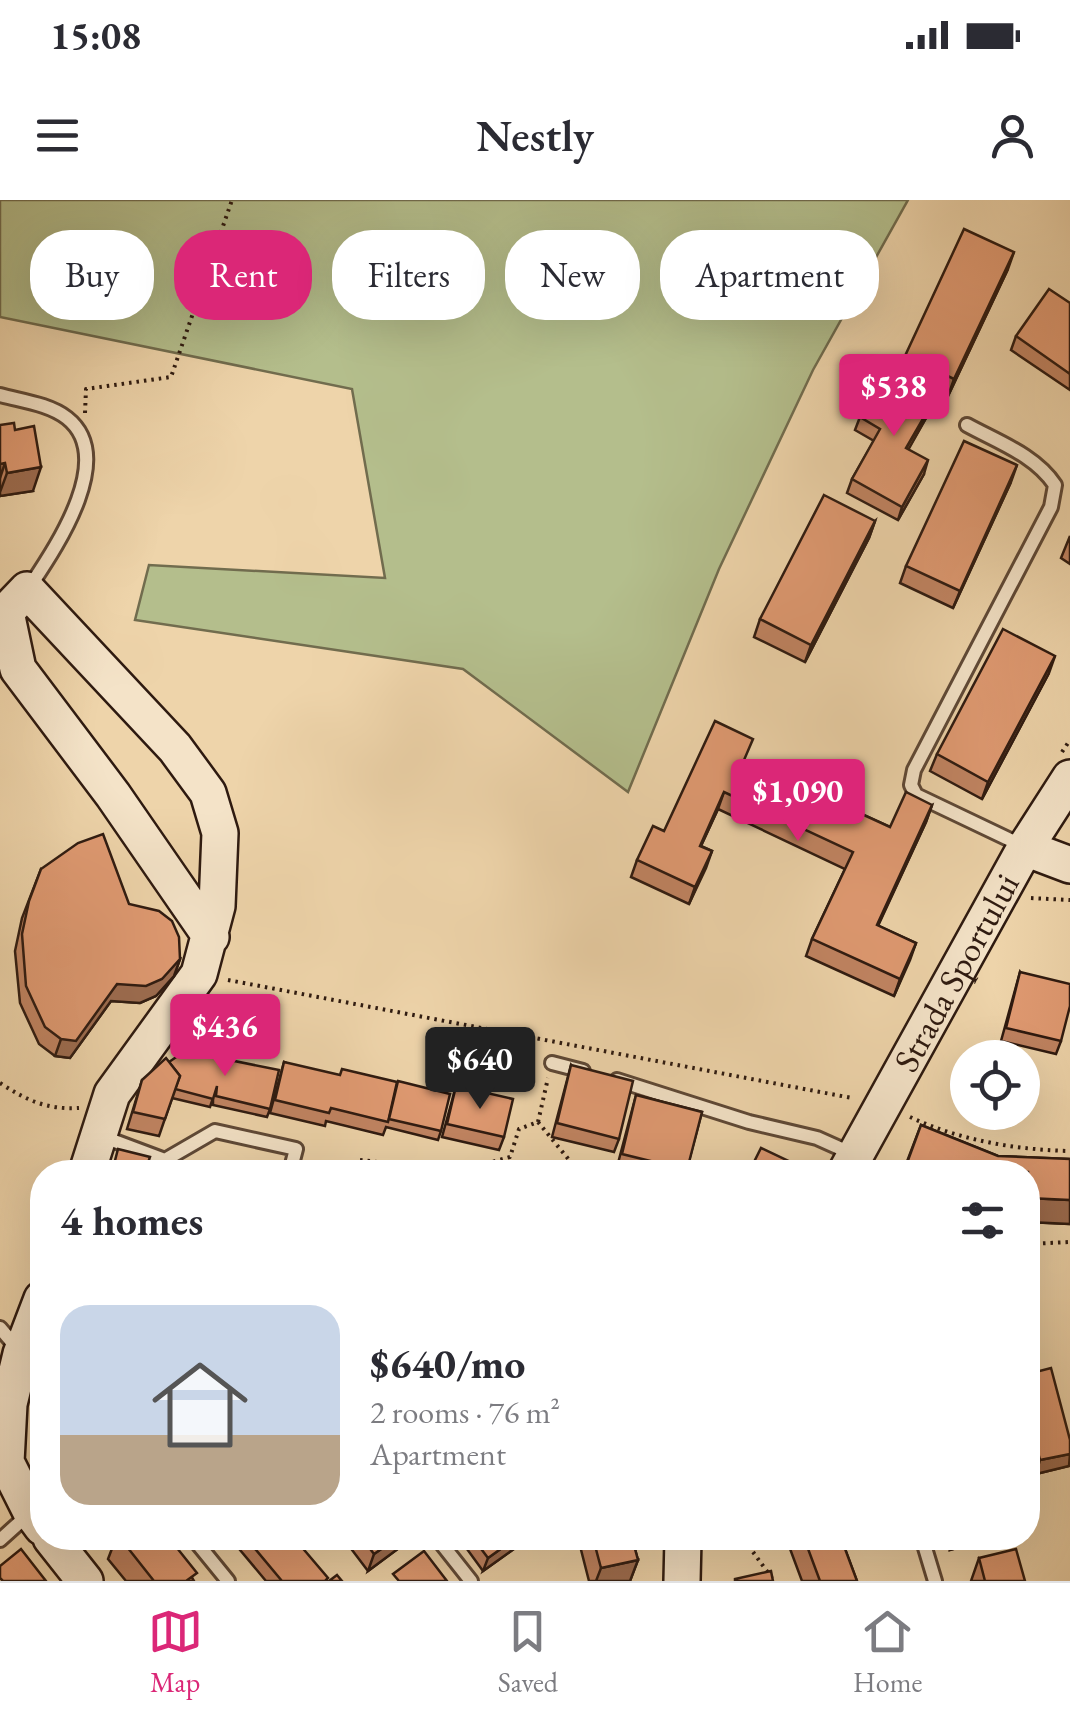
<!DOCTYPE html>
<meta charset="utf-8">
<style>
:root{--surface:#fff;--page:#f7f7f7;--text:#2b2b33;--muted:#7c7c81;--line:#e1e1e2;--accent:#db2777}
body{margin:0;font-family:"EB Garamond",serif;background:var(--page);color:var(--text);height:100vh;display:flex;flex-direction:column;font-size:38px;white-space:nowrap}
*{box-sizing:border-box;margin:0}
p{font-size:32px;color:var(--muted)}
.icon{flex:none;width:55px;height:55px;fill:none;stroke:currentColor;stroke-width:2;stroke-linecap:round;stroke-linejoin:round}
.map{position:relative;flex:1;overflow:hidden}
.panel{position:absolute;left:30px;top:960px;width:1010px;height:390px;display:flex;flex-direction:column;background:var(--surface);border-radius:40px;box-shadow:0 10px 40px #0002}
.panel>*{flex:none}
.hud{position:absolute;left:30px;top:30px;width:1010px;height:90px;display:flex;gap:20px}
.tools{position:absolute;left:950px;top:840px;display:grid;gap:20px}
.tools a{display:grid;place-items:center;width:90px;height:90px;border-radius:50%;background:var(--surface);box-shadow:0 10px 40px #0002;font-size:50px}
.price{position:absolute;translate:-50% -85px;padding:0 22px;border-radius:10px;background:var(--accent);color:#fff;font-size:32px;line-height:65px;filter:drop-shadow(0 2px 5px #0008)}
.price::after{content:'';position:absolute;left:50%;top:60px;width:30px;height:22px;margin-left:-15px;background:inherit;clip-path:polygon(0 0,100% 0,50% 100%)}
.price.on{background:#222;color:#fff}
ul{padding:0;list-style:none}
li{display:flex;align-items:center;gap:30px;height:250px;padding:0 30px}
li+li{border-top:2px solid var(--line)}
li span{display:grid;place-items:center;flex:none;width:280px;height:200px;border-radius:30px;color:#555}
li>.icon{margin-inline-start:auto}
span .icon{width:120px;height:120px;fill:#fffc;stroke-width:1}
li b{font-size:42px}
h2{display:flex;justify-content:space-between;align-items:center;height:120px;padding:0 30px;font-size:42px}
.chip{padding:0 35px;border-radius:40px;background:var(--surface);box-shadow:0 10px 40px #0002;font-size:35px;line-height:90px}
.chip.on{background:var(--accent);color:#fff}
.status{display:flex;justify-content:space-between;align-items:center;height:70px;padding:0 50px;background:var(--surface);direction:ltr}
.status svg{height:28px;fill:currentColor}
header{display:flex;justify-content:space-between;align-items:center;height:130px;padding:0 30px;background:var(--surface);font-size:45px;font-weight:600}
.tab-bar{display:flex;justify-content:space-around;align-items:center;height:140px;border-top:2px solid var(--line);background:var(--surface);font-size:28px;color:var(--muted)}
.tab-bar a{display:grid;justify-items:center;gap:5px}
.tab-bar .on{color:var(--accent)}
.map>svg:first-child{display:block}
.green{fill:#b4be8c;stroke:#716c4e;stroke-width:2.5}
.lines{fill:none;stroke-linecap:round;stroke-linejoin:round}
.lane-casing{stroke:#5e4836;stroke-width:18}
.secondary-casing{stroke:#2e1a10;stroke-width:40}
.path{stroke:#2e1a10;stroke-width:4;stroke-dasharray:2.5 5;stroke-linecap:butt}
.lane{stroke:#f4e3c8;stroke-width:12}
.secondary{stroke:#f4e3c8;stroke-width:35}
.wall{fill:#c18462;stroke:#2e1a10;stroke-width:2.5}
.shaded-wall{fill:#9d6c50;stroke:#2e1a10;stroke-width:2.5}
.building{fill:#e09a72;stroke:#2e1a10;stroke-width:2.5}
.labels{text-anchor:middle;stroke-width:8;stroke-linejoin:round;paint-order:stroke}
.street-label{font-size:35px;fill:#2e1a10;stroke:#f4e3c8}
</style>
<div class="status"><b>15:08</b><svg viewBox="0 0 49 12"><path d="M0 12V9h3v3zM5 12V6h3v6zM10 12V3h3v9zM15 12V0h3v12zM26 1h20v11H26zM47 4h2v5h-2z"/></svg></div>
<header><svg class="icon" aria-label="menu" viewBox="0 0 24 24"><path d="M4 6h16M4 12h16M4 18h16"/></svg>Nestly<svg class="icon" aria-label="person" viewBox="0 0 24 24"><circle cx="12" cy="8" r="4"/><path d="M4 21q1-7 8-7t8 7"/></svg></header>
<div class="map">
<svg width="1070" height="1381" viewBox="0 0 1070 1381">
<rect width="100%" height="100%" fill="#eed4aa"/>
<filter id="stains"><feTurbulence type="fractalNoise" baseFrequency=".002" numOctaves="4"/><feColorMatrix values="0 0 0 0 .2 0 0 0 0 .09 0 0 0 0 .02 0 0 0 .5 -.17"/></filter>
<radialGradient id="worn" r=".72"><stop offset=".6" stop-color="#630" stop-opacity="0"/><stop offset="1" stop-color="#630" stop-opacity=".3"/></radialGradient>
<polygon class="green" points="0,0 908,0 813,170 719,369 628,592 463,469 135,420 149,365 385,378 352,189 0,117"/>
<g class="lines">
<g class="lane-casing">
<g id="lane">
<path d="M0,195C22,201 49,204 67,218C118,258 54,350 29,388"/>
<path d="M967,225C998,242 1035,255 1055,285L1051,307L914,570L911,585L916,595L1023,646"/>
<polyline points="552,863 583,871"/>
<polyline points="617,880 749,922 817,938 855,955"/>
<polyline points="101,936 165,960 215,931 296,949 290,972"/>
<polyline points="0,1128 17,1148"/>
<polyline points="193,1338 228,1381"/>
<polyline points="437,1338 471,1381"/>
<polyline points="922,1338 935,1381"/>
<polyline points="0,1340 29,1314"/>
</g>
</g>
<g class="secondary-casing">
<g id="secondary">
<polyline points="1025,648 1070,665"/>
<polyline points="87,972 112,894 199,774 217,706 220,633 208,593 175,548 27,390 6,412 18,469 113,595 211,737"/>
<path id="s1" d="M846,972L1025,648L1070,578"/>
<polyline points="42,1099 21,1154 9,1204 6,1262 31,1312 42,1327"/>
<polyline points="51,1338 85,1381"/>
<polyline points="682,1381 683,1338"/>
</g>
</g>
<g class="path">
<polyline points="85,213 86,189 171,177 232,0"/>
<polyline points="1062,552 1070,540"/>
<polyline points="1031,698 1070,700"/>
<polyline points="228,780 852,898"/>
<path d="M0,883C26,900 47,910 79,908"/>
<path d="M910,917C959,940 1016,950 1070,951"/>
<polyline points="538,922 548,878"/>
<polyline points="538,922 579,972"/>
<polyline points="360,960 459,971 510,957 519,929 538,922"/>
<polyline points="1028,1044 1070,1042"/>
<polyline points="736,1338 748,1345 774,1381"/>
</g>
<use href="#lane" class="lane"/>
<use href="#secondary" class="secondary"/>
</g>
<g class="wall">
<polygon points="1008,69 948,196 899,173 905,156"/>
<polygon points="1070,103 1070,190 1011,150 1016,136"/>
<polygon points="930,211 908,249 924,274 898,320 847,293 852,279 874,241 855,230 860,217"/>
<polygon points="0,225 33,291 0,296"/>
<polygon points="1011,282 953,408 900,383 906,366"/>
<polygon points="875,321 869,338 805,462 754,437 760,419"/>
<polygon points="1070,336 1070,364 1061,358"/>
<polygon points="1049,473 982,599 930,571 937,554"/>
<polygon points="745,561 890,627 932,605 926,622 878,726 916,743 894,796 806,756 812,739 845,669 718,609 701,646 712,651 689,704 631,677 637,660 664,631"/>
<polygon points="41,669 129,704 180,759 174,776 156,796 140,803 111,801 70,858 55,856 39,844 20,803 15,751 22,718"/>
<polygon points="1020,772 1061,841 1056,854 1001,841"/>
<polygon points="169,862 270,909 267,917 213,905 213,898 210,907 172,898 159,936 127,929 142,880"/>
<polygon points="284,862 441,931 438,940 386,927 383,935 326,921 325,926 270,913"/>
<polygon points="571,865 619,939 614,952 552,937"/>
<polygon points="456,886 504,937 499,950 442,937"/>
<polygon points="636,895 702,912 686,972 639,972 617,967"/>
<polygon points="921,925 998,956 1070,959 1070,1024 1028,1022 1028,972 903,972"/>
<polygon points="1028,1174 1069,1266 1036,1274 1028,1244"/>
<polygon points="116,1338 169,1338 194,1381 126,1381 108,1359"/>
<polygon points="230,1338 294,1338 327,1381 266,1381"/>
<polygon points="343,1338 403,1338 399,1348 368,1371"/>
<polygon points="459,1338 521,1338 518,1346 483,1371"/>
<polygon points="578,1338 632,1338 638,1360 630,1381 589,1381"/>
<polygon points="786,1338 841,1338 857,1381 802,1381"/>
<polygon points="946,1338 992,1338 950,1350"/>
<polygon points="979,1358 1025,1381 971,1381"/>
</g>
<g class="shaded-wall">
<polygon points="1014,52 1008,69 948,196 954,179"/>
<polygon points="935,198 930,211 902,261 906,248"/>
<polygon points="928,260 924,274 898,320 902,307"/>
<polygon points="5,263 0,278 0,264"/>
<polygon points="1017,265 1011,282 953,408 960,391"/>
<polygon points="41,267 33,291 0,296 0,292 7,273"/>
<polygon points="875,321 869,338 805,462 811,445"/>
<polygon points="1055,456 1049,473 982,599 988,582"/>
<polygon points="724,592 718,609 693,663 700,646"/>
<polygon points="932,605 926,622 870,742 877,725"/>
<polygon points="712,651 706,668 689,704 695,687"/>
<polygon points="916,743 910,760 894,796 900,779"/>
<polygon points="180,759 174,776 156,796 140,803 111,801 70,858 55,856 61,839 117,784"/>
<polygon points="1028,998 1070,1000 1070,1024 1028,1022"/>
<polygon points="1070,1254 1069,1266 1036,1274 1040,1260"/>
<polygon points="397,1338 403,1338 399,1348 368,1371 374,1354"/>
<polygon points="516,1338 521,1338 518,1346 483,1371 488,1358"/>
<polygon points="954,1338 992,1338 950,1350"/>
<polygon points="638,1360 630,1381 596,1381 601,1368"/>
</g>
<g class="building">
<polygon points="964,29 1014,52 954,179 905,156"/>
<polygon points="1049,89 1070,103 1070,174 1016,136"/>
<polygon points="886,171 935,198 906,248 928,260 902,307 852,279 880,229 860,217"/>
<polygon points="14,223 15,230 34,226 41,267 7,273 5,263 0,264 0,225"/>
<polygon points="964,241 1017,265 960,391 906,366"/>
<polygon points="824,295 875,321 811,445 760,419"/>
<polygon points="1003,429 1055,456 988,582 937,554"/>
<polygon points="715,521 753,539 744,560 890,627 906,592 932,605 877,725 916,743 900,779 812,739 853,652 724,592 700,646 712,651 695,687 637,660 653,626 664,631"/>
<polygon points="103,634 129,704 159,711 172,721 179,737 180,759 162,779 146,786 117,784 76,841 61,839 45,827 26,786 22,734 29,701 41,669 78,643"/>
<polygon points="1020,772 1070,784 1070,806 1061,841 1006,828"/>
<polygon points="185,851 279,870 270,909 216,896 217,886 213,899 175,889 180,876 169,862"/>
<polygon points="166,858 180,876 165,919 133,912 142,880"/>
<polygon points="284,862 340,875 342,869 397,882 388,922 331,908 329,913 275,900"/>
<polygon points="571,865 633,881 619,939 557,923"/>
<polygon points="398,881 450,894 441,931 389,919"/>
<polygon points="456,886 513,899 504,937 447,924"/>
<polygon points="636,895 702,912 687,970 622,954"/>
<polygon points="921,925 998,956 1070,959 1070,1000 1028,998 1028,972 930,972 907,963"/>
<polygon points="761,948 793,963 789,972 749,972"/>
<polygon points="118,949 150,957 145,972 112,972"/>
<polygon points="1051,1168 1070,1240 1070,1254 1040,1260 1028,1213 1028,1174"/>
<polygon points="120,1338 169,1338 197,1373 186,1381 154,1381"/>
<polygon points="246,1338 294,1338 328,1378 325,1381 282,1381"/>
<polygon points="362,1338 397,1338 374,1354"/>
<polygon points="473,1338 516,1338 488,1358"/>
<polygon points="593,1338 632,1338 638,1360 601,1368"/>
<polygon points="804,1338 841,1338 857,1381 820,1381"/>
<polygon points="21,1349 46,1381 3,1381 0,1378 0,1366"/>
<polygon points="1016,1349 1025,1381 985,1381 979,1358"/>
<polygon points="424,1351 447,1381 399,1381 393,1374"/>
<polygon points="771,1371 773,1381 735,1381 735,1379"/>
<polygon points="337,1375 342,1381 329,1381"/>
</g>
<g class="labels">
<g class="street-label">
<text dy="12" stroke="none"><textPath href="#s1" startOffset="228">Strada Sportului</textPath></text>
</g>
</g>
<rect width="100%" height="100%" filter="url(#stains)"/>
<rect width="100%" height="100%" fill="url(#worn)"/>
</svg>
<div class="tools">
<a><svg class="icon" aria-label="locate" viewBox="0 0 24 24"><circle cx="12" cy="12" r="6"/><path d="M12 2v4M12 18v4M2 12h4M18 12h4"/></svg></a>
</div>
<b class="price" style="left:894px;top:239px">$538</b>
<b class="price" style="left:798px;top:644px">$1,090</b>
<b class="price" style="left:225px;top:879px">$436</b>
<b class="price on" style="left:480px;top:912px">$640</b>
<div class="hud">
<a class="chip">Buy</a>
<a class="chip on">Rent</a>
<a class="chip">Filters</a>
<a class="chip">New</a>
<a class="chip">Apartment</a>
</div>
<section class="panel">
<h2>4 homes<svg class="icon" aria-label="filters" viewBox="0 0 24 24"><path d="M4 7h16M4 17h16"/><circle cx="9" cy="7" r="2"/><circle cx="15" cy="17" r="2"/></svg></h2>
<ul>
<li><span style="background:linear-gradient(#c9d6e8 65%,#b9a48a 0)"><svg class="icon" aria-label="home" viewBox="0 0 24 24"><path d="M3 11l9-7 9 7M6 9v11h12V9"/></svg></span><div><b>$640/mo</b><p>2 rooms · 76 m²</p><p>Apartment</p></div></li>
</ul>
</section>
</div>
<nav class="tab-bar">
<a class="on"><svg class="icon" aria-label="map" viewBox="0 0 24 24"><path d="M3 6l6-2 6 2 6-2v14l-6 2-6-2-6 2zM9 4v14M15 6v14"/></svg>Map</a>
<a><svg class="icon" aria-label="saved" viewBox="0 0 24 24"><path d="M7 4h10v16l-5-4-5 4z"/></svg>Saved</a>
<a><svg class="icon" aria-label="home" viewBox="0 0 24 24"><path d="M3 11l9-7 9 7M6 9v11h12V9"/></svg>Home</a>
</nav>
